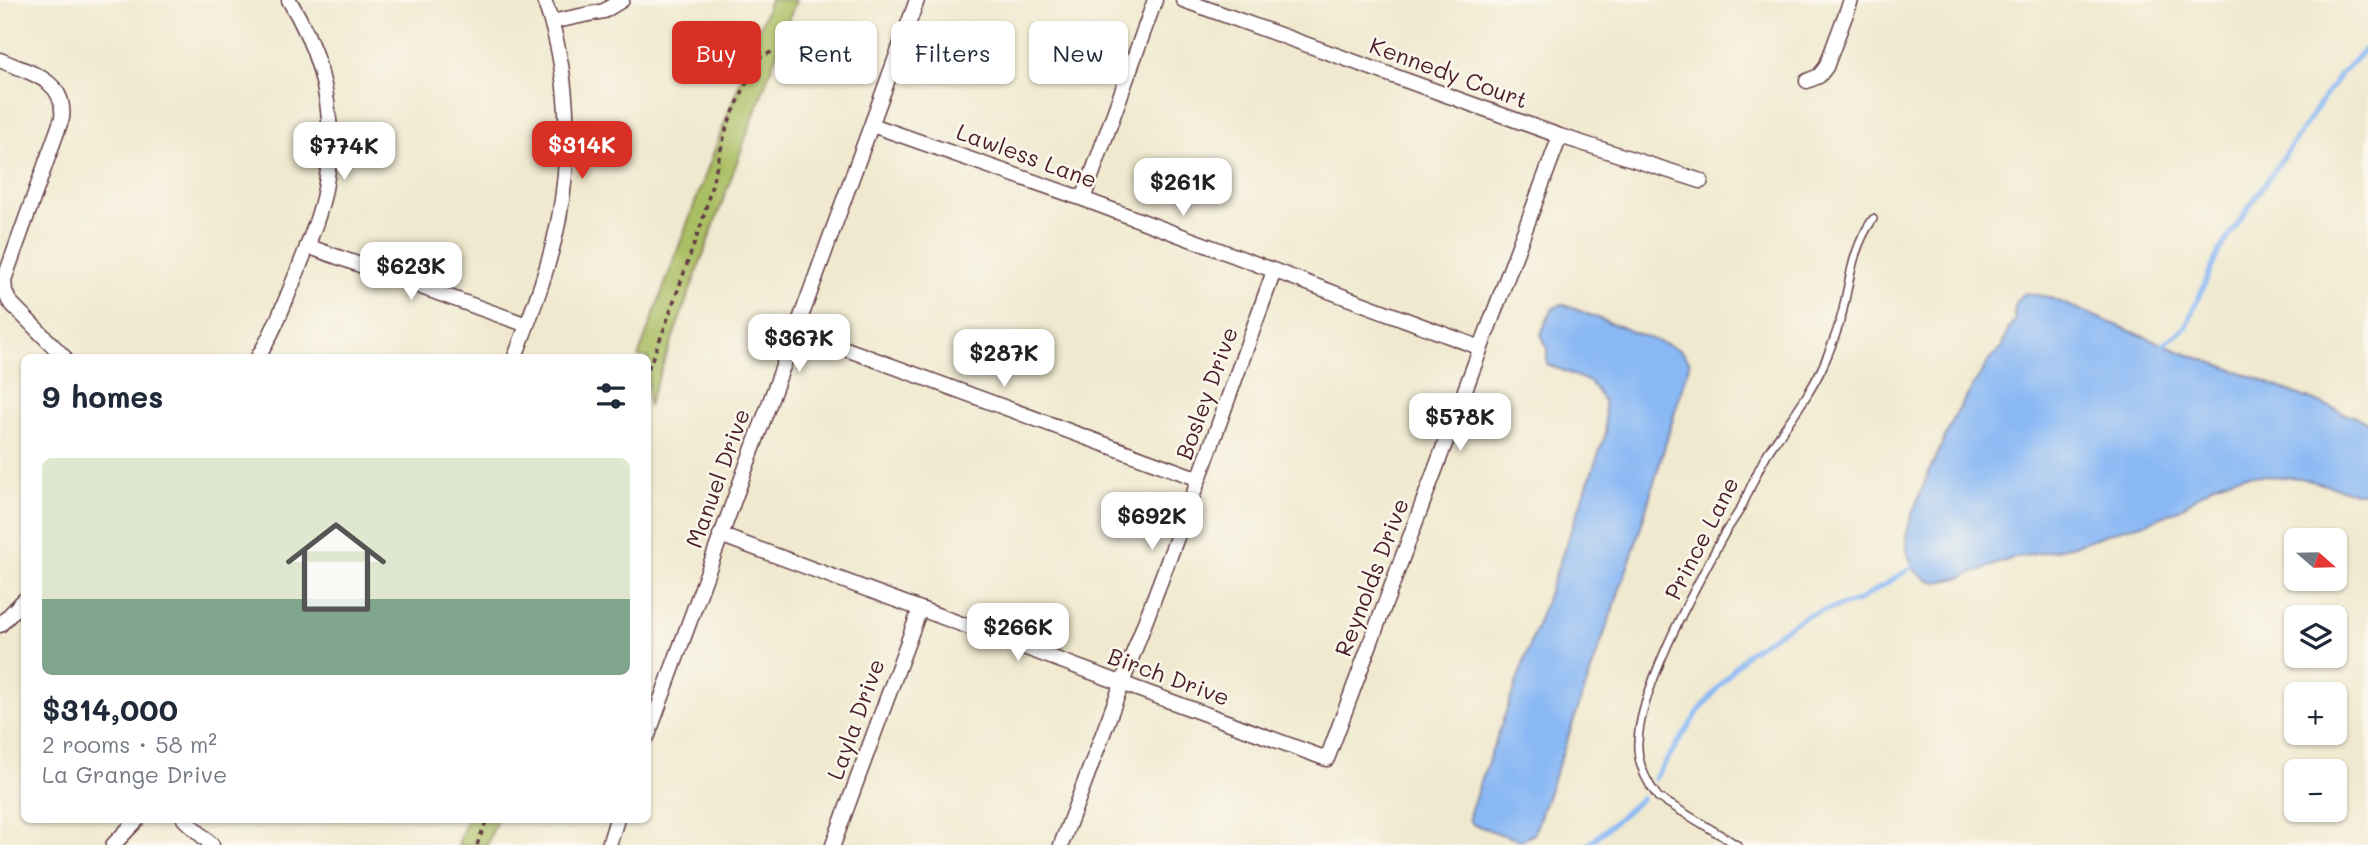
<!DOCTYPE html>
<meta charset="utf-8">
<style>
body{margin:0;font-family:Mali,sans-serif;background:#f2f2f3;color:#1f2937;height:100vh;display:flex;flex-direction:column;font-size:26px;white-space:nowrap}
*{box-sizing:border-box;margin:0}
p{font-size:23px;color:#747a83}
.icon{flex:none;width:38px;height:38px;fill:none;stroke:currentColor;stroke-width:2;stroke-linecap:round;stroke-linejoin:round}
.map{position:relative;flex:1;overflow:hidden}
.panel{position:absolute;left:21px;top:354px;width:630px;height:469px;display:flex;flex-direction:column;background:#fff;border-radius:10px;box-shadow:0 2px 5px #0004}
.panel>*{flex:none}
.guide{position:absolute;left:672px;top:21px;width:665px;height:63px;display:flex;gap:14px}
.needle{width:46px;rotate:110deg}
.buttons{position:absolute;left:2284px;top:528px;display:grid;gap:14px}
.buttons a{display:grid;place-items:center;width:63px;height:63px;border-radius:10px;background:#fff;box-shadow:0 2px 5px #0004;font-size:35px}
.price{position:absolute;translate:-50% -60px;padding:0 16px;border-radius:14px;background:#fff;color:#222;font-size:23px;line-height:46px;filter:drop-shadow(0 2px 4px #0008)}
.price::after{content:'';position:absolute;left:50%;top:42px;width:21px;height:16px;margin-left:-10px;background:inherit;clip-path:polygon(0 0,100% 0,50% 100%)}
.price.current{background:#d93025;color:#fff}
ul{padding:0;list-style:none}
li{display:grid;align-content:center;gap:14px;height:371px;padding:0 21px}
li+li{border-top:2px solid #e0e1e3}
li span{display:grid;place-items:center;height:217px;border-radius:10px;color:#555}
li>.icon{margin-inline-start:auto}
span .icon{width:126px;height:126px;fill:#fffc;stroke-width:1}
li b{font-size:30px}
h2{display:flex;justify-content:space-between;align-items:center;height:84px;padding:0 21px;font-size:30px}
.pill{padding:0 24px;border-radius:10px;background:#fff;box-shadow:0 2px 5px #0004;font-size:24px;line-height:63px}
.pill.current{background:#d93025;color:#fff}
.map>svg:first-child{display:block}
.green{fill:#aabe63;stroke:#7a6e47;stroke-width:2}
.water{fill:#89b8f4;stroke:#6a6c90;stroke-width:2}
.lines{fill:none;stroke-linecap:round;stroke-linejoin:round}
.stream{stroke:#89b8f4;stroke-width:5}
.service-casing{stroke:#633d44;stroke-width:10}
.minor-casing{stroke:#633d44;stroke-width:17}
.path{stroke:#633d44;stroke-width:3.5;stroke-dasharray:5 5;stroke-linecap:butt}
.service{stroke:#fff;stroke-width:7}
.minor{stroke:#fff;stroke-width:14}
.labels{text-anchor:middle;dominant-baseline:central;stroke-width:5;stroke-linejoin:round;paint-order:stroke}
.street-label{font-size:23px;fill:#4a1f2b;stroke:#fbf7ec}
</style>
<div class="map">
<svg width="2368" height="845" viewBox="0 0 2368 845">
<rect width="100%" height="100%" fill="#fbf7ec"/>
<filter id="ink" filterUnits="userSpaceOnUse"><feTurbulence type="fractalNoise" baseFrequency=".0143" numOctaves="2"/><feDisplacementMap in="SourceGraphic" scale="14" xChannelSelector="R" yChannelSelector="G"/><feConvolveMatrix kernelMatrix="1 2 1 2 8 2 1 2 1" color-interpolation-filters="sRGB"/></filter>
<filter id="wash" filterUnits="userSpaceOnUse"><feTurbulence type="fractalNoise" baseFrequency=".00686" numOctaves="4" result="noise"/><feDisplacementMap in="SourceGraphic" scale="28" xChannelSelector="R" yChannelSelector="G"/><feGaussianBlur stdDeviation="1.57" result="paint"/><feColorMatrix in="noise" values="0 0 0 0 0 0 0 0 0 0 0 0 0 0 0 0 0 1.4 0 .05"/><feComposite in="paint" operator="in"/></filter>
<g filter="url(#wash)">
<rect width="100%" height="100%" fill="#f0e9cf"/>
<path class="green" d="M 770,0 L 796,0 L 648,406 L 648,357 L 638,357 Z
M 467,819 L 497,819 L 487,845 L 458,845 Z"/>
<path class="water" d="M 2025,293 L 2048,297 L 2184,353 L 2243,373 L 2368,422 L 2368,492 L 2356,493 L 2300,478 L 2246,475 L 2235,477 L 2215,484 L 2178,510 L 2147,523 L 2125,528 L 2069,547 L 2010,559 L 1963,577 L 1938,582 L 1928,580 L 1916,572 L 1908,555 L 1906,537 L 1911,517 L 1930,469 L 1956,414 L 1992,356 C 2008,347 2002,332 2015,320 C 2013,308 2015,300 2025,293 Z
M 1562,304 L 1680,350 L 1690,362 L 1635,546 L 1534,834 L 1521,841 L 1472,824 L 1469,819 L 1470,812 L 1606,433 L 1604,401 L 1590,382 L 1547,364 L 1547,348 L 1541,334 L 1552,309 Z"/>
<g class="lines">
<path class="stream" d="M 2160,347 L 2185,328 L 2219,251 L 2339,76 L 2368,46
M 1655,778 L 1699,711 L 1747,653 L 1805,616 L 1858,601 L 1908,570 L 1917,562
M 1588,845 L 1642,798"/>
</g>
</g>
<g filter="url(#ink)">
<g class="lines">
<g class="service-casing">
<path id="service" d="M 1737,845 L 1658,797 C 1648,784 1639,766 1638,749 C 1635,696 1696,586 1722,538 C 1728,527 1736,517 1742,506 C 1750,489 1757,471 1767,454 C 1787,423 1812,393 1826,359 C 1832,345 1838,329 1842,314 C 1850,280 1852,248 1873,219"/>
</g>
<g class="minor-casing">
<path id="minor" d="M 1183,0 L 1560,136 L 1701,181
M 551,22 L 604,11 L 622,0
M 0,60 C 29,73 66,79 62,118 L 4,280 L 5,291 L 9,301 L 64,357
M 1807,81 L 1819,76 L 1826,67 L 1851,0
M 872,125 L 1083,199 L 1481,348
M 1083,199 L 1155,0
M 307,246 L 527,325
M 797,331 L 1199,479
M 258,357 C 275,330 286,299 298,270 C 308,244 320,216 325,189 C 338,122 324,58 289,0
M 515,357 C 532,312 550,266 559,218 C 572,148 569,67 544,0
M 720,535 L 1327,759 L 1560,136
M 0,625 L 24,600
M 648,735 L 917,0
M 184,819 L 212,845
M 113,845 L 138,819
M 609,845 L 617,819
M 833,845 L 920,609
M 1061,845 L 1199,479 L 1274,271"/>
</g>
<path class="path" d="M 648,369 L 663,332 L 703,219 L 727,126 L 756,62 L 760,57 L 772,52 L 869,84
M 477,845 L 487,819"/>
<use href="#service" class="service"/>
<use href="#minor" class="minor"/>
</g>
</g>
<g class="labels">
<g class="street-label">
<text transform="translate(1449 72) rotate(20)">Kennedy Court</text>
<text transform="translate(1027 155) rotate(20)">Lawless Lane</text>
<text transform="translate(1206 393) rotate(-70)">Bosley Drive</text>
<text transform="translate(717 478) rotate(-70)">Manuel Drive</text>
<text transform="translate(1701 538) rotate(-63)">Prince Lane</text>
<text transform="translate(1371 577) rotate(-69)">Reynolds Drive</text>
<text transform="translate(1169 676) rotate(20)">Birch Drive</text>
<text transform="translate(855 719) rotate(-70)">Layla Drive</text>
</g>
</g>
</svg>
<div class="buttons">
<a><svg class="needle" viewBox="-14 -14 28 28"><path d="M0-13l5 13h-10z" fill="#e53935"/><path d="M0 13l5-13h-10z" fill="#747a83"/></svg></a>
<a><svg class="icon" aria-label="layers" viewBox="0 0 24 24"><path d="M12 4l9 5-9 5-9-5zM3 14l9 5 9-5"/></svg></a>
<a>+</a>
<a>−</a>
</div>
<b class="price current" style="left:582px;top:181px">$314K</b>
<b class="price" style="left:344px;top:182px">$774K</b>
<b class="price" style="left:1183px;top:218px">$261K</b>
<b class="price" style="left:411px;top:302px">$623K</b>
<b class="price" style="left:799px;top:374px">$367K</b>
<b class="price" style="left:1004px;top:389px">$287K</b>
<b class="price" style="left:1460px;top:453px">$578K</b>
<b class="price" style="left:1152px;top:552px">$692K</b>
<b class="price" style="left:1018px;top:663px">$266K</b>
<div class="guide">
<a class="pill current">Buy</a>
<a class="pill">Rent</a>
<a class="pill">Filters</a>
<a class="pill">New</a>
</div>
<section class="panel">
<h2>9 homes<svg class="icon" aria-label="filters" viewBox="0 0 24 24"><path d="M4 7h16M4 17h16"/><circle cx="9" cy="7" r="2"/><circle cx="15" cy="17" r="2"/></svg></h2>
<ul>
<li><span style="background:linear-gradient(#dfe7d0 65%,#7fa58c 0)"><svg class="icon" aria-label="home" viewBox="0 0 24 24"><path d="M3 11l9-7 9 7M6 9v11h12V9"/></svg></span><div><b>$314,000</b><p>2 rooms · 58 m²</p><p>La Grange Drive</p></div></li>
</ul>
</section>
</div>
